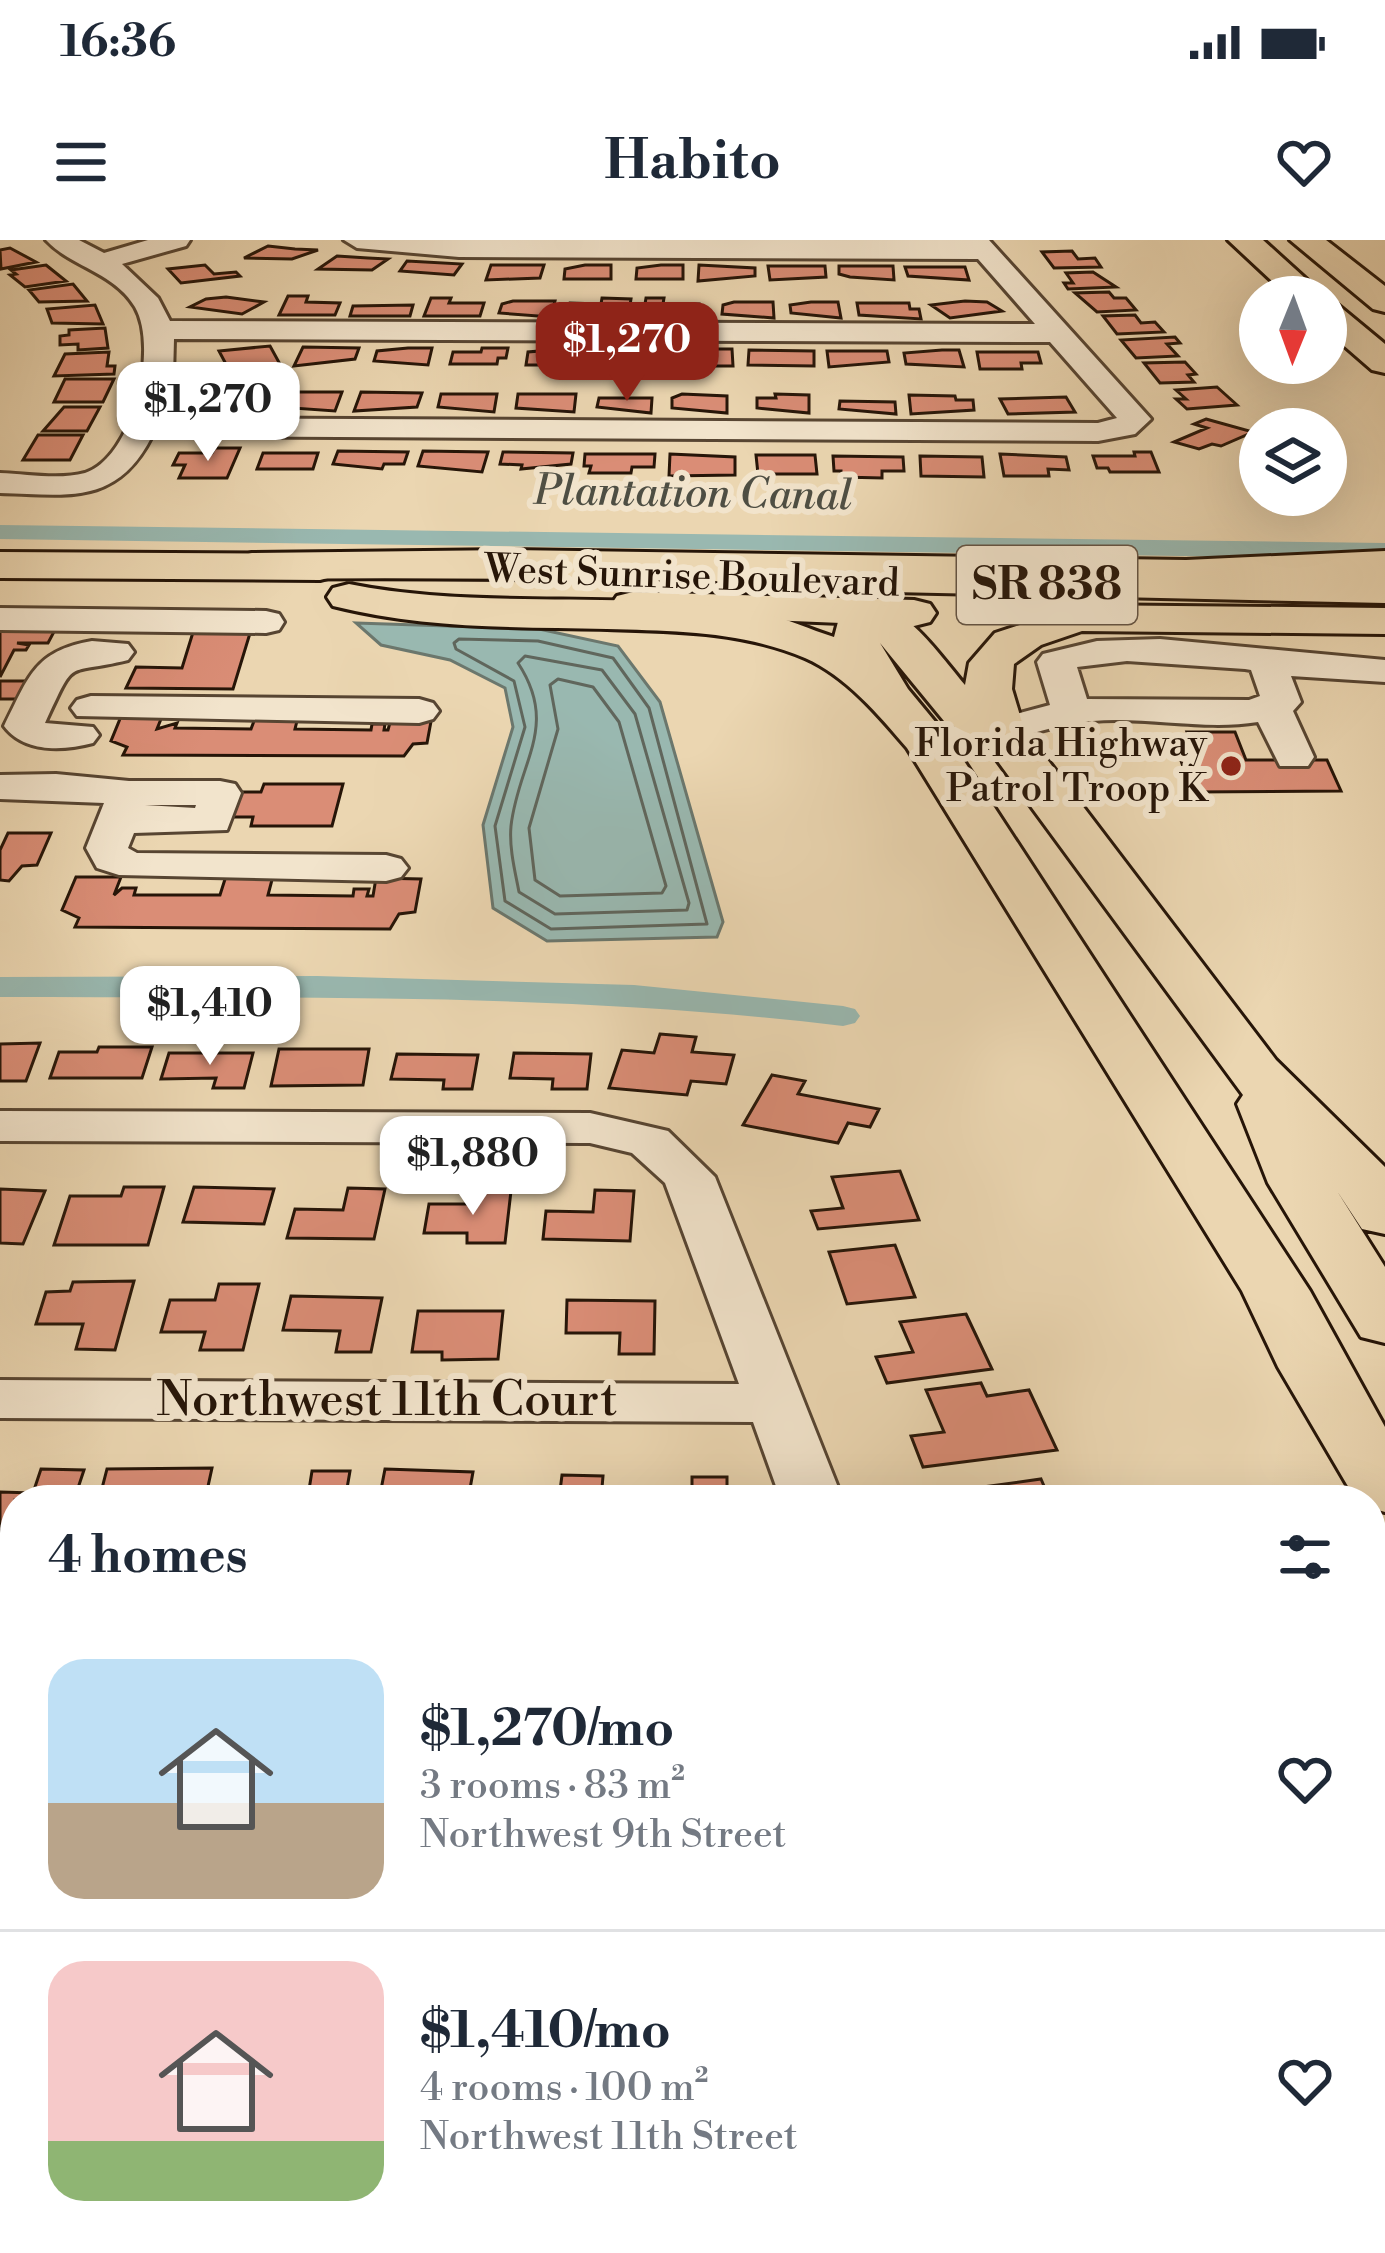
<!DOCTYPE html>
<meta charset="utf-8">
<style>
body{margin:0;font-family:"Libre Bodoni",serif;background:#f6f6f7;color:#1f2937;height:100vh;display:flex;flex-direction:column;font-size:45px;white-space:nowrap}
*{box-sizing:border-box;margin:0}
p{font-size:39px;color:#747a83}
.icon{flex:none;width:66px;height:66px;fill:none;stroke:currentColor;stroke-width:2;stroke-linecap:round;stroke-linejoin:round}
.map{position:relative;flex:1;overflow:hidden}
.drawer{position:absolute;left:0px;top:1245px;width:1386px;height:768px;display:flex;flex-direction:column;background:#fff;border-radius:48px 48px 0 0;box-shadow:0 12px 48px #0002}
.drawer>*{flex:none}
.needle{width:78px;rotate:181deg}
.controls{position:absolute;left:1239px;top:36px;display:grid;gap:24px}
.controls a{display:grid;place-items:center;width:108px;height:108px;border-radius:50%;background:#fff;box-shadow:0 12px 48px #0002;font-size:60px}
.price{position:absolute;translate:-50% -102px;padding:0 27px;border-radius:24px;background:#fff;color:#222;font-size:39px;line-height:78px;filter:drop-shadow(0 3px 6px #0008)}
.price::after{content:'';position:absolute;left:50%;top:72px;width:36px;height:27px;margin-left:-18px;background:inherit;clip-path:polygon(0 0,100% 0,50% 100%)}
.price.on{background:#8f2418;color:#fff}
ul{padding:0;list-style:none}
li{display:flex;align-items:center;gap:36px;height:300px;padding:0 48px}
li+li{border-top:3px solid #e0e1e3}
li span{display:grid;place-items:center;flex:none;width:336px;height:240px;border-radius:36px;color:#555}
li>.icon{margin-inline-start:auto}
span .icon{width:144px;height:144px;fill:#fffc;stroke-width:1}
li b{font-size:51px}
h2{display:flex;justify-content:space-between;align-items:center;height:144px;padding:0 48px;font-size:51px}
.status{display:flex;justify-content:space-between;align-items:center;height:84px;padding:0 60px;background:#fff;direction:ltr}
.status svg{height:33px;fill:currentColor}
header{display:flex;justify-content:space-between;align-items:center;height:156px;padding:0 48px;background:#fff;font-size:54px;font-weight:700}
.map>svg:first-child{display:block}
.water{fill:#99b8b0;stroke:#6b776d;stroke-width:3}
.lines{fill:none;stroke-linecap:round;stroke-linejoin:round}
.shore{stroke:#60665c;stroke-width:3}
.canal{fill:#99b8b0;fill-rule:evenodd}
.building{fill:#da8d76;stroke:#261508;stroke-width:3}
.minor-casing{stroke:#574532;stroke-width:6}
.major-casing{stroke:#261508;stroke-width:6}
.highway-casing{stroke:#261508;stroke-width:6}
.minor{fill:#f2e4cc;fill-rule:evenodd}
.major{fill:#ebd6b1;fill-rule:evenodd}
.highway{fill:#ebd6b1;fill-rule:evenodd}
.poi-dot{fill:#8f2418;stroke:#f2e4cc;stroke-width:4.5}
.labels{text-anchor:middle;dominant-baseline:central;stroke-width:12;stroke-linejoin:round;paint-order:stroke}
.far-street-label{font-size:39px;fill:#261508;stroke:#f2e4cc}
.far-poi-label{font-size:39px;fill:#261508;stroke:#f2e4cc;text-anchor:end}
.far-water-label{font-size:42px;font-style:italic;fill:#4e4e43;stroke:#f2e4cc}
.shield{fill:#f2e4cc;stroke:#635343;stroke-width:3}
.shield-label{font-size:45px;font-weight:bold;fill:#261508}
.street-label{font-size:48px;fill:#261508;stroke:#f2e4cc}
</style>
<div class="status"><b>16:36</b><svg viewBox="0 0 49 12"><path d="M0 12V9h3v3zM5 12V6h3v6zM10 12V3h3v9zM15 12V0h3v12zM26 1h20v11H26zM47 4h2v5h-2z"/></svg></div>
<header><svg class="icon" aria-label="menu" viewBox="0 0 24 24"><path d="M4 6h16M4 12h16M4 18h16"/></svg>Habito<svg class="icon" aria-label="heart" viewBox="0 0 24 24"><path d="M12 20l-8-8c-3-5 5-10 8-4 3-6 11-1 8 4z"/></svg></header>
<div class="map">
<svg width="1385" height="2013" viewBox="0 0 1385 2013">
<rect width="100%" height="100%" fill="#ebd6b1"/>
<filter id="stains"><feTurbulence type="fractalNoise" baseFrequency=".00167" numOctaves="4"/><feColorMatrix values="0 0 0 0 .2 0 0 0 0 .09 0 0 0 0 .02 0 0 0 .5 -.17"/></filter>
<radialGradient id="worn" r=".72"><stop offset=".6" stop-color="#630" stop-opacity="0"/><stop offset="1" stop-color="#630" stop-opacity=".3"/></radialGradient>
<path class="water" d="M 356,383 L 539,389 L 618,406 L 660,462 L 723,682 L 717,697 L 547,701 L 493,668 L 483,585 L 513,487 L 505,448 L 450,420 L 381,405 Z"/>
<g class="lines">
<path class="shore" d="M 459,399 L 538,401 L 613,418 L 649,468 L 707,684 L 551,689 L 505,661 L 495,586 L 525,487 L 514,441 L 456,409 L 454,403 Z
M 525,416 L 602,430 L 635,474 L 689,663 L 687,670 L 555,674 L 519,652 C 515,631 509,608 511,586 C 518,522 560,487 518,423 Z
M 558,439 L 593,447 L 619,482 L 666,646 L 662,653 L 560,656 L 535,640 L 529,588 L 558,489 L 550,445 Z"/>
<path class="canal" d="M 0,285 L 1385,303 L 1385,319 L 0,299 Z
M 317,736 L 634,745 L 843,766 L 855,769 L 860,776 L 855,783 L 843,786 C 563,752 282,758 0,757 L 0,737 Z"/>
</g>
<path class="building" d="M 268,6 L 295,9 L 318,10 L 292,19 L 244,18 Z
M 10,8 L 36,22 L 1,29 L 0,10 Z
M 1072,11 L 1078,19 L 1095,18 L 1101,27 L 1054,28 L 1042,12 Z
M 337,16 L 368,18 L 388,19 L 372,30 L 318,29 Z
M 407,21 L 462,24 L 454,35 L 400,31 Z
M 46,25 L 66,41 L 25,47 L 10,35 L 16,34 L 11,30 Z
M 205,25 L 214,34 L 236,32 L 240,36 L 181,43 L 168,29 Z
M 491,25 L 544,25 L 540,38 L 486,40 Z
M 585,25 L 611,25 L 611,39 L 564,39 L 565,29 Z
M 661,25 L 683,25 L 683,39 L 636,39 L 637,28 Z
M 699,25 L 755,28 L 755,36 L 698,41 Z
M 768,26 L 825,26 L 826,37 L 770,40 Z
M 839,26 L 893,26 L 894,40 L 850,37 L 839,34 Z
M 905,27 L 965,27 L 969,40 L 908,36 Z
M 1093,32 L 1116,47 L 1068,49 L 1064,43 L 1073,43 L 1066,33 Z
M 73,44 L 87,61 L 39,62 L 29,50 Z
M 1109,52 L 1114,58 L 1126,58 L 1136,70 L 1097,72 L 1075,53 Z
M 288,56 L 308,56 L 306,62 L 340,63 L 335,75 L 279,75 Z
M 226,57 L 264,62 L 242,74 L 190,67 L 206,59 Z
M 431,58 L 451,58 L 449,63 L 484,63 L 480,76 L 424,76 Z
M 602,58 L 631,59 L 628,77 L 567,75 L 570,63 L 601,64 Z
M 646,58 L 664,58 L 663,64 L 699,64 L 698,77 L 643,76 Z
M 513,61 L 555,61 L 551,77 L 499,73 L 502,64 Z
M 965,61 L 987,62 L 1002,71 L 950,78 L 931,65 Z
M 734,62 L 773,62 L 774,78 L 722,74 L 723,65 Z
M 811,62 L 838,62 L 841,78 L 791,73 L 790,65 Z
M 857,63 L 909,63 L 910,69 L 919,69 L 921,79 L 859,75 Z
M 95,65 L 103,84 L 52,83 L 47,69 Z
M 413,65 L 410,76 L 350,76 L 353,66 Z
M 1135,75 L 1141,83 L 1155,82 L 1164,92 L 1117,94 L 1103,76 Z
M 105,88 L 108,108 L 78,110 L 78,104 L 60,105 L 60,96 L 69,95 L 69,90 Z
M 1175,97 L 1180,103 L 1167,104 L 1178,116 L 1136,118 L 1121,100 Z
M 270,106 L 281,126 L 228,128 L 219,111 Z
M 303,107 L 359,108 L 355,119 L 294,126 Z
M 408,108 L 432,108 L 428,125 L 374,121 L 377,111 Z
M 482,108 L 508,108 L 506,118 L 498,118 L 497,124 L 450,124 L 453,112 L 481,112 Z
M 564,109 L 588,109 L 587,116 L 579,116 L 577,125 L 526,125 L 528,112 Z
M 634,109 L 657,109 L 657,126 L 601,122 L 602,112 Z
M 717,109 L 732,109 L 733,126 L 682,126 L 682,113 Z
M 749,110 L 814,111 L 814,126 L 748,125 Z
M 942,110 L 959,110 L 964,127 L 906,124 L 904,113 Z
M 827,111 L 887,111 L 889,122 L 829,127 Z
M 109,112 L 107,126 L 115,126 L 114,134 L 54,136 L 65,114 Z
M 977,112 L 1038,112 L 1041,123 L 1021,123 L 1022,129 L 980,129 Z
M 1185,122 L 1196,134 L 1188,135 L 1194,142 L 1160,143 L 1144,123 Z
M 65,139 L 114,139 L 103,162 L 54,162 Z
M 1217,147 L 1237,165 L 1187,169 L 1176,159 L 1186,159 L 1176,150 Z
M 215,152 L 268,152 L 261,169 L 207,169 Z
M 296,152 L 342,152 L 335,171 L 278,167 L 283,156 Z
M 361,152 L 422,153 L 417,167 L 354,171 Z
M 441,154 L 497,154 L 494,172 L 438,167 Z
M 518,154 L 576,154 L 574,172 L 516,168 Z
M 682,154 L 727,156 L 727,173 L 672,168 L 672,158 Z
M 775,154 L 809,155 L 809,173 L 757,168 L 757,158 L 776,158 Z
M 909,155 L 955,156 L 956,160 L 973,160 L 974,170 L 911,174 Z
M 1066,157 L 1075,172 L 1008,174 L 1000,159 Z
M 599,158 L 652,158 L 651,173 L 597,167 Z
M 840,161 L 895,162 L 896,174 L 839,169 Z
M 64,167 L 100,167 L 87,191 L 43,191 Z
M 1206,179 L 1253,192 L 1221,206 L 1212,204 L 1199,209 L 1174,202 L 1207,188 L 1194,184 Z
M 38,195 L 83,195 L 70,220 L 23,220 Z
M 215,208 L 240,208 L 227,238 L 179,238 L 185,225 L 173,225 L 179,213 L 212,213 Z
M 338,211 L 408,212 L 404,224 L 384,224 L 382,229 L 333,224 Z
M 423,211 L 488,212 L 482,232 L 418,226 Z
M 503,212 L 573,213 L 571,224 L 521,229 L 522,225 L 500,224 Z
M 1134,212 L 1151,212 L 1159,232 L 1110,232 L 1108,228 L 1097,228 L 1093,216 L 1135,216 Z
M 263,213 L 318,213 L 313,229 L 257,229 Z
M 585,214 L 655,214 L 654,227 L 632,227 L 631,233 L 589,233 L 591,226 L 584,226 Z
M 670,214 L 735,217 L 735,235 L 669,236 Z
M 1000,214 L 1066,217 L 1069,230 L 1048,229 L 1049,236 L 1004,236 Z
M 756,215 L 815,215 L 817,234 L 758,234 Z
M 833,216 L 903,217 L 904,231 L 882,231 L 882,238 L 841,237 L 841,231 L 834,231 Z
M 920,216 L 982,217 L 984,237 L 921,236 Z
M 0,387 L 56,388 L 48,403 L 17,403 L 29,405 L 26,410 L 14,410 L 0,437 Z
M 194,389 L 251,390 L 233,449 L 126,448 L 136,427 L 182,428 Z
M 0,441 L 33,441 L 24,459 L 0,459 Z
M 257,473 L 299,473 L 295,489 L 371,490 L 372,484 L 385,484 L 384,490 L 388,490 L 392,475 L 432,476 L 427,503 L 413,504 L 404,516 L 123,515 L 127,507 L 111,501 L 122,474 L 163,474 L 157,489 L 177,483 L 175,488 L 251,489 Z
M 1187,492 L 1235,492 L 1246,520 L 1327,520 L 1341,551 L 1192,552 L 1180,518 L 1197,518 Z
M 264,544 L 343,544 L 332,586 L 251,586 L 253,577 L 232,577 L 240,552 L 261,552 Z
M 8,593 L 51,593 L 37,625 L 22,626 L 9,641 L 0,640 L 0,610 Z
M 226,636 L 273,636 L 268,655 L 353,656 L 354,649 L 369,649 L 367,656 L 373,656 L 376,638 L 421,639 L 415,672 L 399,674 L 390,689 L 75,687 L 79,678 L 62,670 L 76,637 L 121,637 L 114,655 L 122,648 L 136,648 L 134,655 L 220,655 Z
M 660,794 L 696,797 L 692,812 L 734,815 L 726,844 L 691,841 L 687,855 L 609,848 L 622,810 L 654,813 Z
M 40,803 L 26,841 L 0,841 L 0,804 Z
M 99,807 L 152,807 L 142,838 L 50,838 L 59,812 L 97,812 Z
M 279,809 L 369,809 L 363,845 L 271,846 Z
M 169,813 L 253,813 L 244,848 L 213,848 L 216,838 L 161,839 Z
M 514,813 L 591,814 L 587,849 L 552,849 L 553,839 L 510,838 Z
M 397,814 L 478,815 L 472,849 L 443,849 L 444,840 L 391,839 Z
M 772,835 L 805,841 L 798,854 L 879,869 L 870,887 L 848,883 L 838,903 L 743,885 Z
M 900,931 L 919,980 L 818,989 L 811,971 L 843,968 L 832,937 Z
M 124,947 L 164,947 L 148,1005 L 54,1005 L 70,956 L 121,956 Z
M 194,947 L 274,949 L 264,984 L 183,982 Z
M 348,948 L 385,949 L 374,999 L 287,998 L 295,969 L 343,970 Z
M 0,949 L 45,951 L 23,1004 L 0,1003 Z
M 595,950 L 634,951 L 630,1001 L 543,999 L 546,971 L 593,972 Z
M 478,951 L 511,951 L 505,1003 L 467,1003 L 467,993 L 424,993 L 429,964 L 477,964 Z
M 895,1005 L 915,1057 L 847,1064 L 829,1012 Z
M 134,1041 L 115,1110 L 76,1109 L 83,1084 L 36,1084 L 46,1052 L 70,1051 L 73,1042 Z
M 219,1044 L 259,1044 L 243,1110 L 200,1110 L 205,1092 L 161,1092 L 170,1060 L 215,1060 Z
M 291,1056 L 382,1058 L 371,1112 L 336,1112 L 340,1091 L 283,1090 Z
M 567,1060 L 655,1061 L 654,1114 L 619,1114 L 620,1093 L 566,1093 Z
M 418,1071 L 503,1071 L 498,1119 L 442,1120 L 442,1112 L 412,1112 Z
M 966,1074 L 992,1129 L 887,1143 L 876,1117 L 913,1112 L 900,1082 Z
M 981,1143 L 987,1156 L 1029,1150 L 1057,1210 L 923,1227 L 911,1196 L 944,1192 L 926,1150 Z
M 212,1228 L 205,1260 L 99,1260 L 107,1229 Z
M 41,1229 L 84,1230 L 74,1260 L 15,1260 L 15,1304 L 0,1304 L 0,1252 L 33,1253 Z
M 385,1229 L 473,1232 L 468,1260 L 379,1260 Z
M 312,1231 L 350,1231 L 345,1260 L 248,1260 L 308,1256 Z
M 562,1235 L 603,1236 L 601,1260 L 507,1260 L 508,1249 L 560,1251 Z
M 692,1237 L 727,1237 L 727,1260 L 692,1260 Z
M 1041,1239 L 1050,1260 L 973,1260 L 968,1249 Z
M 0,1390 L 15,1390 L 3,1449 L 0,1449 Z
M 4,1646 L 15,1647 L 15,1705 L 0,1704 Z
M 0,1811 L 15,1811 L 15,1873 L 0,1873 Z
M 1371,1908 L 1385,1914 L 1385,2012 L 1338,2013 L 1322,2006 L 1325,1998 L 1371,1998 Z"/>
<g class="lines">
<g class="minor-casing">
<path id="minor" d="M 46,0 L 79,0 L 104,13 L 148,0 L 190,0 L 186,6 L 122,24 L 158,58 L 170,81 L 1035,84 L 978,19 L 459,17 L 357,8 L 344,0 L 989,0 L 1151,179 L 1135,194 L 1098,201 L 152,196 C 117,266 68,255 0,253 L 0,233 C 27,234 59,240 85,233 C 133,218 159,108 135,67 C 114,32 71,27 46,0 ZM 174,99 L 1050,102 L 1117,178 L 1098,183 L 160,178 L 173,137 Z
M 0,368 L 266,371 L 279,374 L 284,382 L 279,390 L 266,393 L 0,390 Z
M 1160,399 L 1385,420 L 1385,442 L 1291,436 L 1301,462 L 1293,471 L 1314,517 L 1308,526 L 1280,526 L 1258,482 C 1197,492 1131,472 1070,484 C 1020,493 964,522 913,509 L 907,501 L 913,493 L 997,479 L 1050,465 L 1037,422 L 1043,414 L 1097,401 ZM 1127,421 L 1245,429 L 1251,430 L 1260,456 L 1249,460 L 1087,459 L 1077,427 Z
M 92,401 L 128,404 L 134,412 L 128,420 C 63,436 77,415 45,483 L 93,487 L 99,495 L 93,503 C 63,511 24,513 4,486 C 29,437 34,411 92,401 Z
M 91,456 L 419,459 L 433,463 L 439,471 L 433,479 L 419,483 L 77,476 L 71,468 L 77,460 Z
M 56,534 L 129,541 L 220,541 L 235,544 L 241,553 L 227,590 L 134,593 L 128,608 L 137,613 L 386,615 L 401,619 L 408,628 L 401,637 L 386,641 L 119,635 L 97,628 L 86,608 L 104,563 L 0,559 L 0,535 ZM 145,565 L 196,565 L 195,568 Z
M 0,871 L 590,873 L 668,891 L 715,937 L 843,1260 L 781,1260 L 753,1182 L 0,1178 L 0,1140 L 739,1144 L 665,943 L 632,913 L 590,903 L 0,901 Z
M 0,1496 L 15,1496 L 15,1548 L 0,1548 Z
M 1076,1998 L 1158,1998 L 1165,2013 L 1083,2013 Z"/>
</g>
<g class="major-casing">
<path id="major" d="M 0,312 L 320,314 L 335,318 L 341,327 L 335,336 L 320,340 L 0,338 Z
M 861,329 L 1385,337 L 1385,363 L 846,351 L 839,342 L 846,333 Z
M 633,352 L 914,360 L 930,364 L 936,373 L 930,382 L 914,386 L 617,374 L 611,365 L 617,356 Z"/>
</g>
<g class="highway-casing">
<path id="highway" d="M 1228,0 L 1263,0 L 1326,57 L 1289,57 Z
M 1290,0 L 1326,0 L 1385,46 L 1385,72 L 1373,69 Z
M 1326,62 L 1338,65 L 1385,104 L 1385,133 L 1372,130 L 1326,90 Z
M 511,310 L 1186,320 L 1385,311 L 1385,337 C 1008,354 630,334 252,339 L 237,335 L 231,326 L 237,317 L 252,313 Z
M 349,344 C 484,371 621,349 755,372 C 782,376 808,389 834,397 L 839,378 L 832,368 L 838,359 C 892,345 934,408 965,445 L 969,423 L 995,393 L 1081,365 L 1385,368 L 1385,394 L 1082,391 L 1041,405 L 1014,424 L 1012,449 L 1024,489 L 1276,820 L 1385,927 L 1385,994 L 1362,989 L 1337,951 L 1385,1027 L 1385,1103 L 1361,1097 L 1268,943 L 1237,864 L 1243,855 L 983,501 L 944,481 L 880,403 L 908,449 L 951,501 L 1310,1051 L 1385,1187 L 1385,1272 L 1371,1268 L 1371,1260 L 1356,1260 L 1278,1127 L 1242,1051 L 907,508 C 879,475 846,436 805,418 C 741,391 675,391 607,389 C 514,387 424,389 333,366 L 327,357 L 333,348 Z"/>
</g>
<use href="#minor" class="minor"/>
<use href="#major" class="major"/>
<use href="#highway" class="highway"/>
</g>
<circle class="poi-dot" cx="1231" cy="526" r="12"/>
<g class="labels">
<g class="far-street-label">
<text transform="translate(692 337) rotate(2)">West Sunrise Boulevard</text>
</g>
<g class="far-poi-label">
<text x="1207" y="504">Florida Highway<tspan x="1207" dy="45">Patrol Troop K</tspan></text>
</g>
<g class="far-water-label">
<text transform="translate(693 254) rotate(1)">Plantation Canal</text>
</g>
<rect class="shield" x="957" y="306" width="180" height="78" rx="9"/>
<g class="shield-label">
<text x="1047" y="345">SR 838</text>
</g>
<g class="street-label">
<text x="387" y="1161">Northwest 11th Court</text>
</g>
</g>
<rect width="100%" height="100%" filter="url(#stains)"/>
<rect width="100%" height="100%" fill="url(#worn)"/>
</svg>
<div class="controls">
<a><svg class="needle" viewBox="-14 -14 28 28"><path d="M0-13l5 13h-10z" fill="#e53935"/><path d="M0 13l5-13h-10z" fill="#747a83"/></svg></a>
<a><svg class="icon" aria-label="layers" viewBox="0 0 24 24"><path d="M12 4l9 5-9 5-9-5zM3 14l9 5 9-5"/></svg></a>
</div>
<b class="price on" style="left:627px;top:164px">$1,270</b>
<b class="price" style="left:208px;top:224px">$1,270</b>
<b class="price" style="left:210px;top:828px">$1,410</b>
<b class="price" style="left:473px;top:978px">$1,880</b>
<section class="drawer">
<h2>4 homes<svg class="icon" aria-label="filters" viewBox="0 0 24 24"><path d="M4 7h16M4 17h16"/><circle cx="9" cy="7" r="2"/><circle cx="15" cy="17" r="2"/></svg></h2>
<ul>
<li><span style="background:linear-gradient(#bfe0f5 60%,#b9a48a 0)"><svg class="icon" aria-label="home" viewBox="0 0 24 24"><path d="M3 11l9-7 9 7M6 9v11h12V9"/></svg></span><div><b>$1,270/mo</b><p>3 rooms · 83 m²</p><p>Northwest 9th Street</p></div><svg class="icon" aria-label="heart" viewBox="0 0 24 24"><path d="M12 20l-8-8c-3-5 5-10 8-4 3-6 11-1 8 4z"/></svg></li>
<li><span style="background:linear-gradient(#f6c9c9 75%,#8fb573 0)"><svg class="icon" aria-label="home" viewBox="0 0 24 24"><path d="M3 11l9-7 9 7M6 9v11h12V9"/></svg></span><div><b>$1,410/mo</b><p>4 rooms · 100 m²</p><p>Northwest 11th Street</p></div><svg class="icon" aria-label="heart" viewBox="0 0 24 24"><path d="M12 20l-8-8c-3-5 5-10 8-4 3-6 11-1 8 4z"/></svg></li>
</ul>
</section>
</div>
